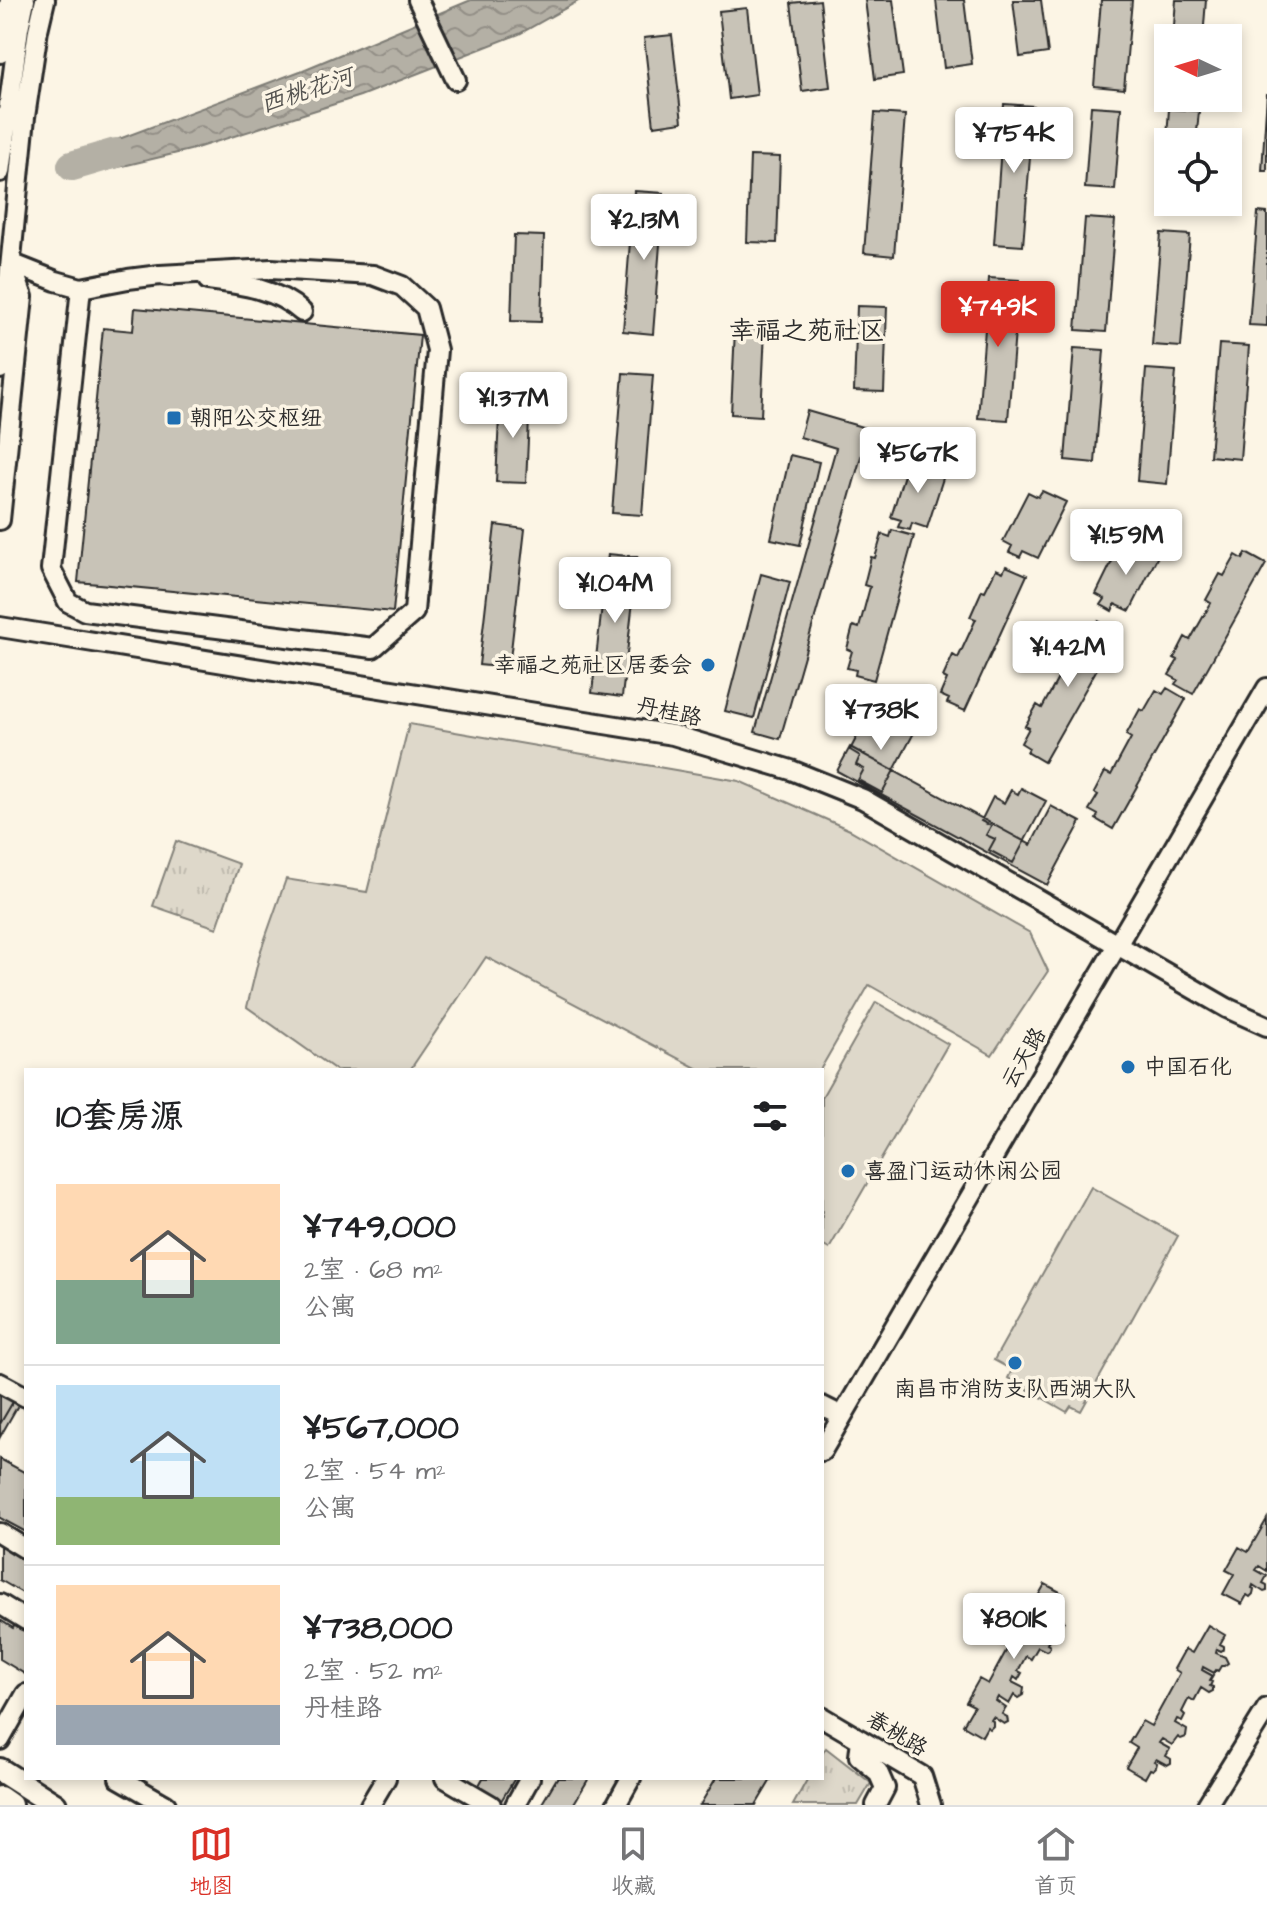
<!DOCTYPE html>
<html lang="zh">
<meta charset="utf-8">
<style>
body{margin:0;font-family:"Architects Daughter","LXGW WenKai TC",sans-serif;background:#f2f2f2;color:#202124;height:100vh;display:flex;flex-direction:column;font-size:30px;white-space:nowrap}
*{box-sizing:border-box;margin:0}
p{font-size:26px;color:#757577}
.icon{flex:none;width:44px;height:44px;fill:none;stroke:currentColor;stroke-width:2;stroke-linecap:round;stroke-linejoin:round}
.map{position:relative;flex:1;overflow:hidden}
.drawer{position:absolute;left:24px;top:1068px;width:800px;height:712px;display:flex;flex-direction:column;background:#fff;border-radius:0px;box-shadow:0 4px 12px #0003}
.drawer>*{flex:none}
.needle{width:52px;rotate:274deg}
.tools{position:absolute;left:1154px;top:24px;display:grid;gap:16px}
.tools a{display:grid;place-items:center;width:88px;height:88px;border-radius:0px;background:#fff;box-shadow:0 4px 12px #0003;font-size:40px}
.price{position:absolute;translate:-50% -68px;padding:0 18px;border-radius:8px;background:#fff;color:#222;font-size:26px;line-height:52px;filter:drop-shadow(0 2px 4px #0008)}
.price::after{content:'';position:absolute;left:50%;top:48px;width:24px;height:18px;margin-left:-12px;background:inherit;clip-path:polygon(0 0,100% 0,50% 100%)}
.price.on{background:#d93025;color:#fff}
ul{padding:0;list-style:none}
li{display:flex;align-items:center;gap:24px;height:200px;padding:0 32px}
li+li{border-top:2px solid #e0e0e0}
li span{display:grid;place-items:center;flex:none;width:224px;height:160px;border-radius:0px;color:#555}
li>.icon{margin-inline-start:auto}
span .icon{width:96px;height:96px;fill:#fffc;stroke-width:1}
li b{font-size:34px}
h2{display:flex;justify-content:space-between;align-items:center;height:96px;padding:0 32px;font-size:34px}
.tabs{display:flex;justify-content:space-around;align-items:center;height:112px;border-top:2px solid #e0e0e0;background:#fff;font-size:22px;color:#757577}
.tabs a{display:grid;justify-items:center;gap:4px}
.tabs .on{color:#d93025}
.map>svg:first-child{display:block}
.grass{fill:url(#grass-tufts);stroke:#84827a;stroke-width:2}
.park{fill:#ded8ca;stroke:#84827a;stroke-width:2}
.water{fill:url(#water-waves);stroke:#7d7b74;stroke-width:2}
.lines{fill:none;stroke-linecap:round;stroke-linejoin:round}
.river{stroke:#b4b0a5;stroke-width:30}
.building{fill:#c8c3b7;stroke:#2b2b2b;stroke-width:2}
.minor-casing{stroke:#2b2b2b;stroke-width:24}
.major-casing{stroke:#2b2b2b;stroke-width:28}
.minor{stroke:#fcf5e5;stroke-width:18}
.major{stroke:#fcf5e5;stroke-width:22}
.poi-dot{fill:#1f6fb2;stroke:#fcf5e5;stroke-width:3}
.labels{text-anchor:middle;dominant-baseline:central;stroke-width:7;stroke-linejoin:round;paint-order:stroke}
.poi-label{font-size:22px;fill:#2b2b2b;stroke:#fcf5e5;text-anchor:start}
.street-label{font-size:22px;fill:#2b2b2b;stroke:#fcf5e5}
.water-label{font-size:24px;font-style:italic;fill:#545350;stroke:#fcf5e5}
.quarter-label{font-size:26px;fill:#2b2b2b;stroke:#fcf5e5}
</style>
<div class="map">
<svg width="1267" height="1805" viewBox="0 0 1267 1805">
<defs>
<pattern id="grass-tufts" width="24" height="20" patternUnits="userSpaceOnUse" patternTransform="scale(2)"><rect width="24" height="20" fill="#ded8ca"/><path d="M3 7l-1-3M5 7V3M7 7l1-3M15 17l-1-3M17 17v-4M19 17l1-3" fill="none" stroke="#bfbaae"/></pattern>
<pattern id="water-waves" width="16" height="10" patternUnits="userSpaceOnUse" patternTransform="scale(2)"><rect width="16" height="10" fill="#b4b0a5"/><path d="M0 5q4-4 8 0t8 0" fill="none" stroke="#938f87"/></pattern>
</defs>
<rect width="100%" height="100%" fill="#fcf5e5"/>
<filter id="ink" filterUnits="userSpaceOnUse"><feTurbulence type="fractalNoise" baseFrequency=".0125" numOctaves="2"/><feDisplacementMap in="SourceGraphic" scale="16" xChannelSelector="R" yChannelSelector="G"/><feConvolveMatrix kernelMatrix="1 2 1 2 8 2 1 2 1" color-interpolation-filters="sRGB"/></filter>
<g filter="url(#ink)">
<path class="grass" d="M 176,841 L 239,864 L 217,928 L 153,906 Z
M 826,1748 L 871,1783 L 858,1805 L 793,1805 L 808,1778 L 822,1778 L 822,1754 Z"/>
<path class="park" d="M 409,724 L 739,781 L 850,830 L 1030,933 L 1048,971 L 992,1055 L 869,985 L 820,1070 L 700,1070 L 486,957 L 410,1070 L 336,1070 L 247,1007 L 260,953 L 286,879 L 367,892 Z
M 876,1002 L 948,1044 L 829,1249 L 822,1245 L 822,1097 Z
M 1091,1187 L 1178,1236 L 1081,1411 L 1071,1406 L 1067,1412 L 1008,1378 L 1012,1370 L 994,1360 Z"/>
<path class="water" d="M 471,0 L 580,0 L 519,34 L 360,96 L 190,150 L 77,177 L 79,154 L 303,70 Z"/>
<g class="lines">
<path class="river" d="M 72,166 L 116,153"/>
</g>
<path class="building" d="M 820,0 L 830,87 L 802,91 L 791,3 Z
M 865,0 L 893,0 L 903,75 L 875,79 Z
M 936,0 L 964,0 L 972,64 L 944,68 Z
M 1013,0 L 1041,0 L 1048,53 L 1020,57 Z
M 1101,0 L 1132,0 L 1124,89 L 1094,86 Z
M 1176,0 L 1206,0 L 1203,38 L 1173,38 Z
M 747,8 L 757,95 L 729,99 L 719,11 Z
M 672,35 L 682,122 L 654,126 L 644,38 Z
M 1267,93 L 1267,171 L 1262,171 Z
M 1004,104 L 1034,106 L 1023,246 L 994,244 Z
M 1091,106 L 1121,108 L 1115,190 L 1085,188 Z
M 1169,109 L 1199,111 L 1196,142 L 1168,142 L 1168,192 L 1163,192 Z
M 875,113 L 905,115 L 894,256 L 864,253 Z
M 750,156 L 780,157 L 777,243 L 747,242 Z
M 634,191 L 664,193 L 653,334 L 623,331 Z
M 1258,212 L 1267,213 L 1267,326 L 1249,325 Z
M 1085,218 L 1115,220 L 1106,332 L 1076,330 Z
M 1161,233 L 1190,235 L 1181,347 L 1152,345 Z
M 514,235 L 544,236 L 541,322 L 511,321 Z
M 989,278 L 1019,280 L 1008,420 L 978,418 Z
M 857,306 L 887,307 L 884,392 L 854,391 Z
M 135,308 L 420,335 L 393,612 L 78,582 L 103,328 L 133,331 Z
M 735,329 L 765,330 L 761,416 L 731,414 Z
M 1219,344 L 1249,346 L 1240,459 L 1210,456 Z
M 1074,348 L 1104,350 L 1095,463 L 1065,460 Z
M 1146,369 L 1176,371 L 1167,484 L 1137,481 Z
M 623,373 L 653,375 L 642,515 L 612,513 Z
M 500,396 L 530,397 L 526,483 L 496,482 Z
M 807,411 L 869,429 L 780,739 L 755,732 L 836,448 L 800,437 Z
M 790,455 L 819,462 L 800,545 L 771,539 Z
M 921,461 L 946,469 L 927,528 L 912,523 L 910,530 L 898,527 L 901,520 L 891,517 L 907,465 L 919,468 Z
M 1042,491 L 1066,502 L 1038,558 L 1023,551 L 1020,557 L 1009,552 L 1012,546 L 1003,541 L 1028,492 L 1038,497 Z
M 495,525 L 525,529 L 509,668 L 479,665 Z
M 892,530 L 914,536 L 874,680 L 855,675 L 856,670 L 847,668 L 852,651 L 847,649 L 853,626 L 859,628 L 870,587 L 864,585 L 871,557 L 875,558 L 882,534 L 890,537 Z
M 1134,544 L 1158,556 L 1130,611 L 1115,604 L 1112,611 L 1101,605 L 1105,599 L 1096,594 L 1120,545 L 1130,551 Z
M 1246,553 L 1266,564 L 1193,694 L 1175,684 L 1178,680 L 1169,675 L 1178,660 L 1174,658 L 1185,637 L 1190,640 L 1211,603 L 1206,600 L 1220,574 L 1224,576 L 1236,555 L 1243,559 Z
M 608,554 L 638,557 L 622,697 L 592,693 Z
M 1006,566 L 1027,575 L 965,711 L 947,703 L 949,699 L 940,695 L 947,679 L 943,677 L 953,655 L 958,658 L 976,619 L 970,617 L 982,590 L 985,591 L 996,569 L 1003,572 Z
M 761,574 L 790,582 L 754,718 L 725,711 Z
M 1098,621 L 1118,632 L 1044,762 L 1027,752 L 1029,748 L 1021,743 L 1029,728 L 1025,726 L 1037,705 L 1042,708 L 1062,671 L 1057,668 L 1071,642 L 1075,644 L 1087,623 L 1094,627 Z
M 1167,688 L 1186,699 L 1113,829 L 1096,819 L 1098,815 L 1089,810 L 1098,795 L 1094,793 L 1105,772 L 1111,775 L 1131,738 L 1126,735 L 1140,709 L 1144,711 L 1156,690 L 1163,694 Z
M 890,718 L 915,731 L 882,793 L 858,780 L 864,769 L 856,765 L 860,756 L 850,750 L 862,727 L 873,733 L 880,720 L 887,724 Z
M 850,747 L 1031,845 L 1051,806 L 1081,822 L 1047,885 L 837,771 Z
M 1021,788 L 1046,801 L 1013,863 L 989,850 L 995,839 L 986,835 L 991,826 L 981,821 L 993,797 L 1004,803 L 1011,790 L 1018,794 Z
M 0,1385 L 22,1398 L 0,1437 Z
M 0,1392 L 14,1400 L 0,1424 Z
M 0,1459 L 26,1473 L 26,1532 L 0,1518 Z
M 1267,1519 L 1267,1571 L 1259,1566 L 1256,1570 L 1267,1576 L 1263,1583 L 1267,1585 L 1267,1591 L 1264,1592 L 1253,1585 L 1252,1588 L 1254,1589 L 1253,1594 L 1250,1597 L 1247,1595 L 1242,1604 L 1223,1594 L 1234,1574 L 1226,1570 L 1239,1547 L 1248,1552 Z
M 0,1545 L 26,1561 L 26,1595 L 0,1580 Z
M 1045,1584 L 1062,1593 L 1057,1602 L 1061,1604 L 1061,1608 L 1058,1610 L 1054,1608 L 1053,1611 L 1062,1616 L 1064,1621 L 1061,1625 L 1058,1624 L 1051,1632 L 1040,1626 L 1038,1628 L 1049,1634 L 1047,1640 L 1049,1641 L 1047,1644 L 1050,1646 L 1049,1649 L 1046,1651 L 1038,1647 L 1031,1659 L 1026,1656 L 1018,1671 L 1022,1673 L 1018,1680 L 1014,1677 L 1012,1682 L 1024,1688 L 1023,1695 L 1018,1698 L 1014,1695 L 1009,1704 L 998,1697 L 996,1701 L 1006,1708 L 1002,1714 L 1007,1717 L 1008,1722 L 1004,1724 L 993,1717 L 991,1720 L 993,1721 L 993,1726 L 990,1729 L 987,1727 L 982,1736 L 963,1725 L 974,1706 L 966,1702 L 979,1679 L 988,1684 L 1017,1631 L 1010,1628 L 1022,1607 L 1029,1612 Z
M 25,1608 L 26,1672 L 25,1674 L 0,1659 L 0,1620 L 13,1628 Z
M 1208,1625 L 1225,1635 L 1220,1644 L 1224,1646 L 1224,1649 L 1221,1651 L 1217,1649 L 1216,1653 L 1225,1657 L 1228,1663 L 1224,1666 L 1221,1666 L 1218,1671 L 1216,1670 L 1214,1673 L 1203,1667 L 1202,1670 L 1213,1676 L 1210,1681 L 1212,1682 L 1210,1686 L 1213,1687 L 1213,1691 L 1209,1693 L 1201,1688 L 1194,1701 L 1189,1698 L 1182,1712 L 1185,1715 L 1182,1721 L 1177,1719 L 1175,1723 L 1187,1730 L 1186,1737 L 1181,1739 L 1178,1737 L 1172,1745 L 1162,1739 L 1159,1743 L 1170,1749 L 1166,1756 L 1171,1759 L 1171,1763 L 1167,1765 L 1156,1759 L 1154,1761 L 1157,1763 L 1156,1767 L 1153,1770 L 1150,1769 L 1145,1778 L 1126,1767 L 1137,1748 L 1129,1743 L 1142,1721 L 1151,1726 L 1180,1673 L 1174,1669 L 1185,1649 L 1192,1653 Z
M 483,1778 L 515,1778 L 501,1801 L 478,1787 Z
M 557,1778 L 589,1778 L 573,1805 L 541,1805 Z
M 716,1778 L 772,1778 L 756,1805 L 700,1805 Z"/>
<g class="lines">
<g class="minor-casing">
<path id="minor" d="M 418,0 L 456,80
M 0,53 L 10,0
M 0,172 L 19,28 L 25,0
M 11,263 L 56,281 L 81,288 L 128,279 L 160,275 L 170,276
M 208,280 C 241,284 277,289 302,312
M 81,288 L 51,569 L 68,602 L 85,611 L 373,648 L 414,612 L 437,350 L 426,308 L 402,286 L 373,275 L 271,269 L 160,275
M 0,369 L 25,117 L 38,30 L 45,0
M 0,520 L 23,297 L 13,270
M 0,627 L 673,735 L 791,770 L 863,799 L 1227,1008 L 1267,1026
M 0,1383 L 26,1397
M 822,1406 L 842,1416
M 822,1451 L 1267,688
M 0,1533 L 26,1549
M 0,1604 L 26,1620
M 822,1717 L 922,1776 L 931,1805
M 0,1740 L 26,1694
M 861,1740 L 859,1756 L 878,1772 L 885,1788 L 876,1805
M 119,1778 L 166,1805
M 445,1778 L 491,1805
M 370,1805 L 386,1778
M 515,1805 L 530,1778
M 616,1805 L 631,1778
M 1207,1805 L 1267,1708"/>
</g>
<g class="major-casing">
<path id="major" d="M 0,1770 L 55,1805
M 0,1798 L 10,1805"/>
</g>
<use href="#minor" class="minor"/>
<use href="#major" class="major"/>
</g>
</g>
<g class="poi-dot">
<rect x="166" y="410" width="16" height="16" rx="4"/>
<circle cx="708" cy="665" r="8"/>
<circle cx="1128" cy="1067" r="8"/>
<circle cx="848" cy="1171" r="8"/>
<circle cx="1015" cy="1363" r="8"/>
</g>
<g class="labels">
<g class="poi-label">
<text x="190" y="418">朝阳公交枢纽</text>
<text x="692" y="665" text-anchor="end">幸福之苑社区居委会</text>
<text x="1144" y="1067">中国石化</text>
<text x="864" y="1171">喜盈门运动休闲公园</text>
<text x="1015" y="1389" text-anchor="middle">南昌市消防支队西湖大队</text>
</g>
<g class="street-label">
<text transform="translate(669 712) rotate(12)">丹桂路</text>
<text transform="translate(1024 1058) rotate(-60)">云天路</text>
<text transform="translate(897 1734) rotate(31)">春桃路</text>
</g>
<g class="water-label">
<text transform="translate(307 91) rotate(-18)">西桃花河</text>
</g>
<g class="quarter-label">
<text x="807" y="331">幸福之苑社区</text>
</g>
</g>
</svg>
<div class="tools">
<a><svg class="needle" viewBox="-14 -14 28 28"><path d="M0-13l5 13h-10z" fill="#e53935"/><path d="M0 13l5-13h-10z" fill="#757577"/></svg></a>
<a><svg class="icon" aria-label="locate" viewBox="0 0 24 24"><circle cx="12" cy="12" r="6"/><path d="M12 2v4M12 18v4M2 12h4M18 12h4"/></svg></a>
</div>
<b class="price" style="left:1014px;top:175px">¥754K</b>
<b class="price" style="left:644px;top:262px">¥2.13M</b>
<b class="price on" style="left:998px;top:349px">¥749K</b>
<b class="price" style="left:513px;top:440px">¥1.37M</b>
<b class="price" style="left:918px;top:495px">¥567K</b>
<b class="price" style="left:1126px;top:577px">¥1.59M</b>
<b class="price" style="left:615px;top:625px">¥1.04M</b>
<b class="price" style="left:1068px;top:689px">¥1.42M</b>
<b class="price" style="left:881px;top:752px">¥738K</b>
<b class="price" style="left:1014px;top:1661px">¥801K</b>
<section class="drawer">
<h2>10套房源<svg class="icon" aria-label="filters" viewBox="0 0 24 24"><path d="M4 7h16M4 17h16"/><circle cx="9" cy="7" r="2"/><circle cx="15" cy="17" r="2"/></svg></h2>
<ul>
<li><span style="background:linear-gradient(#ffd9b3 60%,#7fa58c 0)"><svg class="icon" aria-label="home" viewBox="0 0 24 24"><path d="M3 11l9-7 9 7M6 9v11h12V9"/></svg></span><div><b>¥749,000</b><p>2室 · 68 m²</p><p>公寓</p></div></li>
<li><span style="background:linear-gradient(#bfe0f5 70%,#8fb573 0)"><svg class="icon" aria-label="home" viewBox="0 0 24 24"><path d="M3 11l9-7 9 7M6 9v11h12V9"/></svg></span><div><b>¥567,000</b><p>2室 · 54 m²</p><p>公寓</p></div></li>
<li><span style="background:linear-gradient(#ffd9b3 75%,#9aa5b1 0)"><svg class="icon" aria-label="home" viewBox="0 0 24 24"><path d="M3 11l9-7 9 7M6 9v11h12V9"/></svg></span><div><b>¥738,000</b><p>2室 · 52 m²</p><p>丹桂路</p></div></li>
</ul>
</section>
</div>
<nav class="tabs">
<a class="on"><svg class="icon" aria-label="map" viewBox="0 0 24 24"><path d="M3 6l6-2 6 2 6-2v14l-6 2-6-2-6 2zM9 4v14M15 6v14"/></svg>地图</a>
<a><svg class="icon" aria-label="saved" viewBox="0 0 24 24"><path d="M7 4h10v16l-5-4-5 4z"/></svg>收藏</a>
<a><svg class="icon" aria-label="home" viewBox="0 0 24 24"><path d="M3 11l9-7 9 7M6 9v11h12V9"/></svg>首页</a>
</nav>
